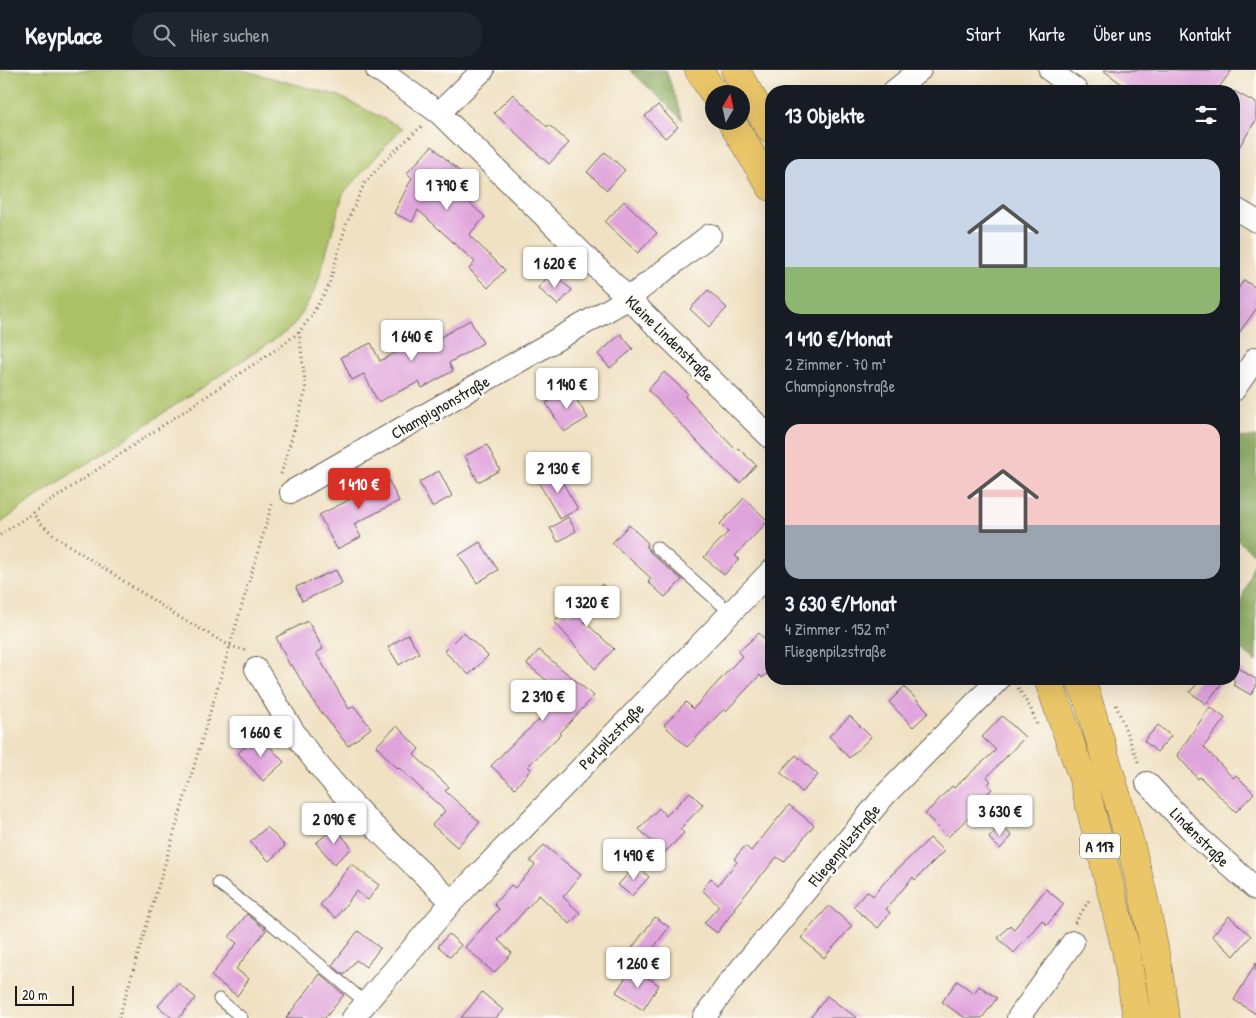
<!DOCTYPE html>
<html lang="de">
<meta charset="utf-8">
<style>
body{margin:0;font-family:"Patrick Hand",sans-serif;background:#20242c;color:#f1f3f6;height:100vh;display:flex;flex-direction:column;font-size:19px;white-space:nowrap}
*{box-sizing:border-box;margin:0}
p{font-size:16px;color:#9ea1a6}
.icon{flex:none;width:28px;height:28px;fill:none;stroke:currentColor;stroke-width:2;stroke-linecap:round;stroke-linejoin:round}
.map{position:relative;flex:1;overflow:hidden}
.panel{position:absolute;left:765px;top:15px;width:475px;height:600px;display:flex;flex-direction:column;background:#171b24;border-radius:20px;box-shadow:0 5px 20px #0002}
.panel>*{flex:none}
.needle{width:32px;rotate:9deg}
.tools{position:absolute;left:705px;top:15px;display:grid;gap:10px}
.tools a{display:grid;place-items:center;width:45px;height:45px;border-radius:50%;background:#171b24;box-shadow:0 5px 20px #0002;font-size:25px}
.scale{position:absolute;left:15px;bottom:12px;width:59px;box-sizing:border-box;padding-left:5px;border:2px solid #1c1c1c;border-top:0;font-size:14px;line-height:18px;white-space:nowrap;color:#1c1c1c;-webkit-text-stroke:4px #fdfcf7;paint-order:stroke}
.price{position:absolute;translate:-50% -42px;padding:0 11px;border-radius:5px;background:#fff;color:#222;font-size:16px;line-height:32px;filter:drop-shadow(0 1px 2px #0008)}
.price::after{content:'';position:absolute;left:50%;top:30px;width:15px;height:11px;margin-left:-8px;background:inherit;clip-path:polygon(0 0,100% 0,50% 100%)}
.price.on{background:#d93025;color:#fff}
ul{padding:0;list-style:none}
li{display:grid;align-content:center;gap:10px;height:265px;padding:0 20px}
li span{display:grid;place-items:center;height:155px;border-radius:15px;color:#555}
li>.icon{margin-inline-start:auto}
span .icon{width:90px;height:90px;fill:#fffc;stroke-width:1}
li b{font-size:21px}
h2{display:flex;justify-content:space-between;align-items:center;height:60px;padding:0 20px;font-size:21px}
header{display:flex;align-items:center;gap:30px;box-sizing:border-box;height:70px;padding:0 25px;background:#171b24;border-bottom:1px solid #363941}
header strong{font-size:24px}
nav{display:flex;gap:28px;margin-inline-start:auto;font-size:18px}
.search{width:350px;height:45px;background:#20242c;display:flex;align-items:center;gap:12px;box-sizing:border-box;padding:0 18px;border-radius:20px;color:#9ea1a6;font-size:19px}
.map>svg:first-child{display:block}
.green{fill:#acc166;stroke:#646e41}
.forest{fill:#89a75b;stroke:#52623c}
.building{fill:#e0a4dc}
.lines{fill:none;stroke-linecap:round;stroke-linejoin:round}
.lane-casing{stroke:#666156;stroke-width:13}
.street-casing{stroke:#666156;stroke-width:24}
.highway-casing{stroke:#666156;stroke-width:29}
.path{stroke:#666156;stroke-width:3;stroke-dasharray:1 4;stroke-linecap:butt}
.lane{stroke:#fff;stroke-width:11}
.street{stroke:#fff;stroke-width:22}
.highway{stroke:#eac669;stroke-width:28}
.labels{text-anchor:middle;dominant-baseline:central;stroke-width:5;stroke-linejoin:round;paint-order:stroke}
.shield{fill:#fdfcf7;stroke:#605f5e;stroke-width:1}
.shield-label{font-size:15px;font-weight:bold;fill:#1c1c1c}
.street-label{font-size:16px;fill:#1c1c1c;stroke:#fdfcf7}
</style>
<header>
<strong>Keyplace</strong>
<div class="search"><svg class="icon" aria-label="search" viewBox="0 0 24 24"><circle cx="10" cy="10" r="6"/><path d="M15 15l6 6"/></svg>Hier suchen</div>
<nav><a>Start</a><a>Karte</a><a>Über uns</a><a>Kontakt</a></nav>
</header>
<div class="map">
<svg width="1256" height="948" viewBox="0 0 1256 948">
<rect width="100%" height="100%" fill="#fdfcf7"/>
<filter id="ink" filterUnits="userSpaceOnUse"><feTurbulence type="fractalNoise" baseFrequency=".02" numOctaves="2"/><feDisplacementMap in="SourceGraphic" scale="10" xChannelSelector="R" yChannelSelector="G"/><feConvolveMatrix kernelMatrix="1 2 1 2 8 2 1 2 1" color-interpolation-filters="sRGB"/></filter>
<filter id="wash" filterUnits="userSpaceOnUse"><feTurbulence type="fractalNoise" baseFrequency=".0096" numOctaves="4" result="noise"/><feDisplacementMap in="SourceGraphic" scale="20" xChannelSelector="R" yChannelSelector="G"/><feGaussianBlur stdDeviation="1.12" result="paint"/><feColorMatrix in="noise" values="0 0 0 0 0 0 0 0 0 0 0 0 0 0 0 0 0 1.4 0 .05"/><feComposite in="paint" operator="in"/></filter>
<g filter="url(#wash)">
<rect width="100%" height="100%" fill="#f0e1c3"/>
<path class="green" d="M 0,0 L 242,0 L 339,26 L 402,58 L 343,124 L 316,218 L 299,248 L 290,259 L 26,434 L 0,454 Z"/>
<path class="forest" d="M 630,0 L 666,0 L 683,50 Z
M 1256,367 L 1256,592 L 1234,573 L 1234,553 L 1256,486 L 1234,467 L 1234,368 Z"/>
<g id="blocks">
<path class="building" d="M 1103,0 L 1232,0 L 1216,21 L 1131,21 Z
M 1234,21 L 1256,33 L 1256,50 L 1234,85 Z
M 513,24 L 547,57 L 549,55 L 569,73 L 549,94 L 494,43 Z
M 658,35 L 678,57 L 665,68 L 645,46 Z
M 432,76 L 460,102 L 449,114 L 485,147 L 469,165 L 505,200 L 488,218 L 469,199 L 475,192 L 418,140 L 412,152 L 394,143 L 412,108 L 407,103 Z
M 605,82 L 625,100 L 607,120 L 587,102 Z
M 624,131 L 657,163 L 638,183 L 605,152 Z
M 551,203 L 572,220 L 558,235 L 538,218 Z
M 1244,210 L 1256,218 L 1256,239 L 1234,270 L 1234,225 Z
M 708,220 L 727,238 L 709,257 L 690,239 Z
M 470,250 L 483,273 L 449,293 L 453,301 L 422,318 L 419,312 L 378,332 L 364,304 L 352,310 L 341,287 L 371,273 L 380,291 L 433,263 L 436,270 Z
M 621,264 L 633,279 L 610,298 L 598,284 Z
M 664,302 L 688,324 L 685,327 L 736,380 L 738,378 L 756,395 L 740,413 L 721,396 L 648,320 Z
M 570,319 L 588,348 L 564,362 L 546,333 Z
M 487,375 L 500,400 L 478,412 L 465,386 Z
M 555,400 L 578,439 L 560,449 L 537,410 Z
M 384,401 L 399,431 L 354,454 L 361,467 L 337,479 L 319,445 L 367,421 L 363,412 Z
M 439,401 L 452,426 L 432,437 L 419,412 Z
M 744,428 L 768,451 L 735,486 L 739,489 L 724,505 L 704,487 L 728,462 L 720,454 Z
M 568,447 L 576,461 L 558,472 L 550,458 Z
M 629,455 L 648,473 L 646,476 L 651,483 L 682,510 L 665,527 L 648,512 L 651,508 L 612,473 Z
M 480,472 L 498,500 L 477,513 L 459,485 Z
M 336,500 L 342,513 L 302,531 L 296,517 Z
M 602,514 L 612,525 L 584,551 L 614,579 L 595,599 L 554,551 L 566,541 L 569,545 Z
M 308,551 L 323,579 L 316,583 L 349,639 L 354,636 L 371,658 L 348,676 L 315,634 L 292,595 L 290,596 L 276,567 Z
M 463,562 L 488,586 L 469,605 L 444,581 Z
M 759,563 L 771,576 L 771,600 L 762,608 L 760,605 L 726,641 L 724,639 L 687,677 L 664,655 L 686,632 L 693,639 L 742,586 L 738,582 Z
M 408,564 L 419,583 L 399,595 L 388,577 Z
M 539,580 L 594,626 L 560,663 L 561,664 L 528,696 L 531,699 L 515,718 L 491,696 L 508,678 L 561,630 L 559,628 L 563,624 L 527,594 Z
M 1234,596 L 1256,609 L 1256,617 L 1251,625 L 1234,615 Z
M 1201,609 L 1225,609 L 1206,634 L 1190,622 Z
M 904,617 L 929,642 L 913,657 L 889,632 Z
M 1210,637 L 1225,648 L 1204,677 L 1233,708 L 1236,705 L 1254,723 L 1236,742 L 1200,707 L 1198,709 L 1177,685 Z
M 850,646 L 871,667 L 849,688 L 829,666 Z
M 1002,646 L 1025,667 L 987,707 L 991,711 L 988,714 L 992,719 L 973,737 L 976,740 L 948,767 L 925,744 L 952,716 L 954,718 L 996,680 L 982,667 Z
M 1158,655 L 1171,666 L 1157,682 L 1144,671 Z
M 397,656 L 419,679 L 414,685 L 449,717 L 445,721 L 480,752 L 457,777 L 432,755 L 445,741 L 399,698 L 398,699 L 376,676 Z
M 259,665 L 284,692 L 263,711 L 238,683 Z
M 796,685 L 818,705 L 802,722 L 780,702 Z
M 690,722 L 703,735 L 680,759 L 684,763 L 664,783 L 639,759 L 659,738 L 666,746 Z
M 789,735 L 814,755 L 784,792 L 777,787 L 734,838 L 735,839 L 717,863 L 704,853 L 719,836 L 702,820 L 711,808 L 718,815 L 737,792 L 734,789 L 745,776 L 751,781 Z
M 1000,755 L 1012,766 L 1000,779 L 989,768 Z
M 267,757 L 285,776 L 269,791 L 250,772 Z
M 335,757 L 352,778 L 334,794 L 316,773 Z
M 930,768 L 944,781 L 915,810 L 913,807 L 886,839 L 890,843 L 878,858 L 853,837 L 867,821 L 873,826 L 888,808 Z
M 544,775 L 581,805 L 563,827 L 580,843 L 570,854 L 539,825 L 498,870 L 512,883 L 494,903 L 465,877 L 499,839 L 494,834 L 511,815 L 515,818 L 535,795 L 530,791 Z
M 351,794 L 379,815 L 368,830 L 356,821 L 336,848 L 320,835 Z
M 636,795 L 649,807 L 632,826 L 618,815 Z
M 1046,819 L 1064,834 L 1047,855 L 1042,850 L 1014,883 L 998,868 L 1010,855 L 1014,859 Z
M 829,836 L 852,856 L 824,888 L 801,868 Z
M 247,844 L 266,860 L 236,899 L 249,909 L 237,926 L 211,906 L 237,873 L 229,867 Z
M 1229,846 L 1251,866 L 1234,886 L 1212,866 Z
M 655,847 L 669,857 L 646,888 L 632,878 Z
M 358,861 L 380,878 L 366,897 L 356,890 L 344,905 L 332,895 Z
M 449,864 L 461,875 L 450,887 L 438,876 Z
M 1256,893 L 1256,944 L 1234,930 Z
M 632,898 L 659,915 L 643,940 L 616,922 Z
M 320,904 L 344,925 L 325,948 L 286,948 Z
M 957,911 L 974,923 L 979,916 L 997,928 L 982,948 L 965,948 L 942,932 Z
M 178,913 L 196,928 L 179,948 L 172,948 L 158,936 Z
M 482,922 L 503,940 L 496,948 L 461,948 Z
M 827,926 L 857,948 L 810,948 Z"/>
</g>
</g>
<g filter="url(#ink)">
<use href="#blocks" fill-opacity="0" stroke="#666156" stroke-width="1"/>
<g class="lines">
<g class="lane-casing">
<path id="lane" d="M 656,477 L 731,543
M 218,813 L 274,856 L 365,932
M 219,929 L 242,948"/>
</g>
<g class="street-casing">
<path id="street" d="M 377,0 L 382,2 L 439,43 L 771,368
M 1050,0 L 1077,21
M 894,21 L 920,0
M 439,43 L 483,0
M 1234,138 L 1256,151
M 1234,320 L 1256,288
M 291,422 L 629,228 L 710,165
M 256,599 C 271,623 284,648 300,671 C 343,731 399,780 452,832
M 1147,713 L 1198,767 L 1256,819
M 353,948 L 452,832 L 771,501
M 704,948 L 729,913 L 885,725 L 999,609
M 1018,948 L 1073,872"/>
</g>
<g class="highway-casing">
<path id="highway" d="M 699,0 L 714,24
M 735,0 L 771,60
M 731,51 L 771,117
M 1048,609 L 1083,709 L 1126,880 L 1137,948
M 1079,609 L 1086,624 C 1119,731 1152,837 1165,948"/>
</g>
<path class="path" d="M 281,404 L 306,320 L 299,262
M 32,442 L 41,454 L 59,469 L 179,547 L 230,576 L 248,581
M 0,465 L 284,274 L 299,262 L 310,248 L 329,215 L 346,155 L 364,114 L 386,89 L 423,55
M 1018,618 L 1031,639 L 1037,655
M 1116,635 L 1139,694
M 1075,853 L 1089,830
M 119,948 L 273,431"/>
<use href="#lane" class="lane"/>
<use href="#street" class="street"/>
<use href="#highway" class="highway"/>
</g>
</g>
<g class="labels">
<rect class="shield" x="1080" y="763.5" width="40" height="25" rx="4"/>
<g class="shield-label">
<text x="1100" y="776">A 117</text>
</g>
<g class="street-label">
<text transform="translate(670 268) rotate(44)">Kleine Lindenstraße</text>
<text transform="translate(440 337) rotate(-30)">Champignonstraße</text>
<text transform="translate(611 666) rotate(-46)">Perlpilzstraße</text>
<text transform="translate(1200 767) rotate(45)">Lindenstraße</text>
<text transform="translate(844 775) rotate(-50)">Fliegenpilzstraße</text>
</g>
</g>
</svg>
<div class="tools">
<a><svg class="needle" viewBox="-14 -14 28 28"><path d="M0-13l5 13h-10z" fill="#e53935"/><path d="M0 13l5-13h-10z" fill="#9ea1a6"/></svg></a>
</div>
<div class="scale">20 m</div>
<b class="price" style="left:447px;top:141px">1 790 €</b>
<b class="price" style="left:555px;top:219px">1 620 €</b>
<b class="price" style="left:412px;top:292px">1 640 €</b>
<b class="price" style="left:567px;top:340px">1 140 €</b>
<b class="price" style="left:558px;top:424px">2 130 €</b>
<b class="price on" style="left:359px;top:440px">1 410 €</b>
<b class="price" style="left:587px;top:558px">1 320 €</b>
<b class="price" style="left:543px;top:652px">2 310 €</b>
<b class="price" style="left:261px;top:688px">1 660 €</b>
<b class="price" style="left:1000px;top:767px">3 630 €</b>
<b class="price" style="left:334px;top:775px">2 090 €</b>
<b class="price" style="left:634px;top:811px">1 490 €</b>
<b class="price" style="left:638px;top:919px">1 260 €</b>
<section class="panel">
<h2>13 Objekte<svg class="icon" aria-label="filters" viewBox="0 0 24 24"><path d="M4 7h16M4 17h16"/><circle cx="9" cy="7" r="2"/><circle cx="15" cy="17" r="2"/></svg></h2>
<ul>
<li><span style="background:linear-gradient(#c9d6e8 70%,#8fb573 0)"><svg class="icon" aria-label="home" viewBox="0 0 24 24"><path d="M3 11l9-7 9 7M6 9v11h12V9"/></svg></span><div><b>1 410 €/Monat</b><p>2 Zimmer · 70 m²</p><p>Champignonstraße</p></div></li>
<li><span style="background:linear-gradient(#f6c9c9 65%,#9aa5b1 0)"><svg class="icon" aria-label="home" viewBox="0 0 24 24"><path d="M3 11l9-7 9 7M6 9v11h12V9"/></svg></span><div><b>3 630 €/Monat</b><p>4 Zimmer · 152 m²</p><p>Fliegenpilzstraße</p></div></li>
</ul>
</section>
</div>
